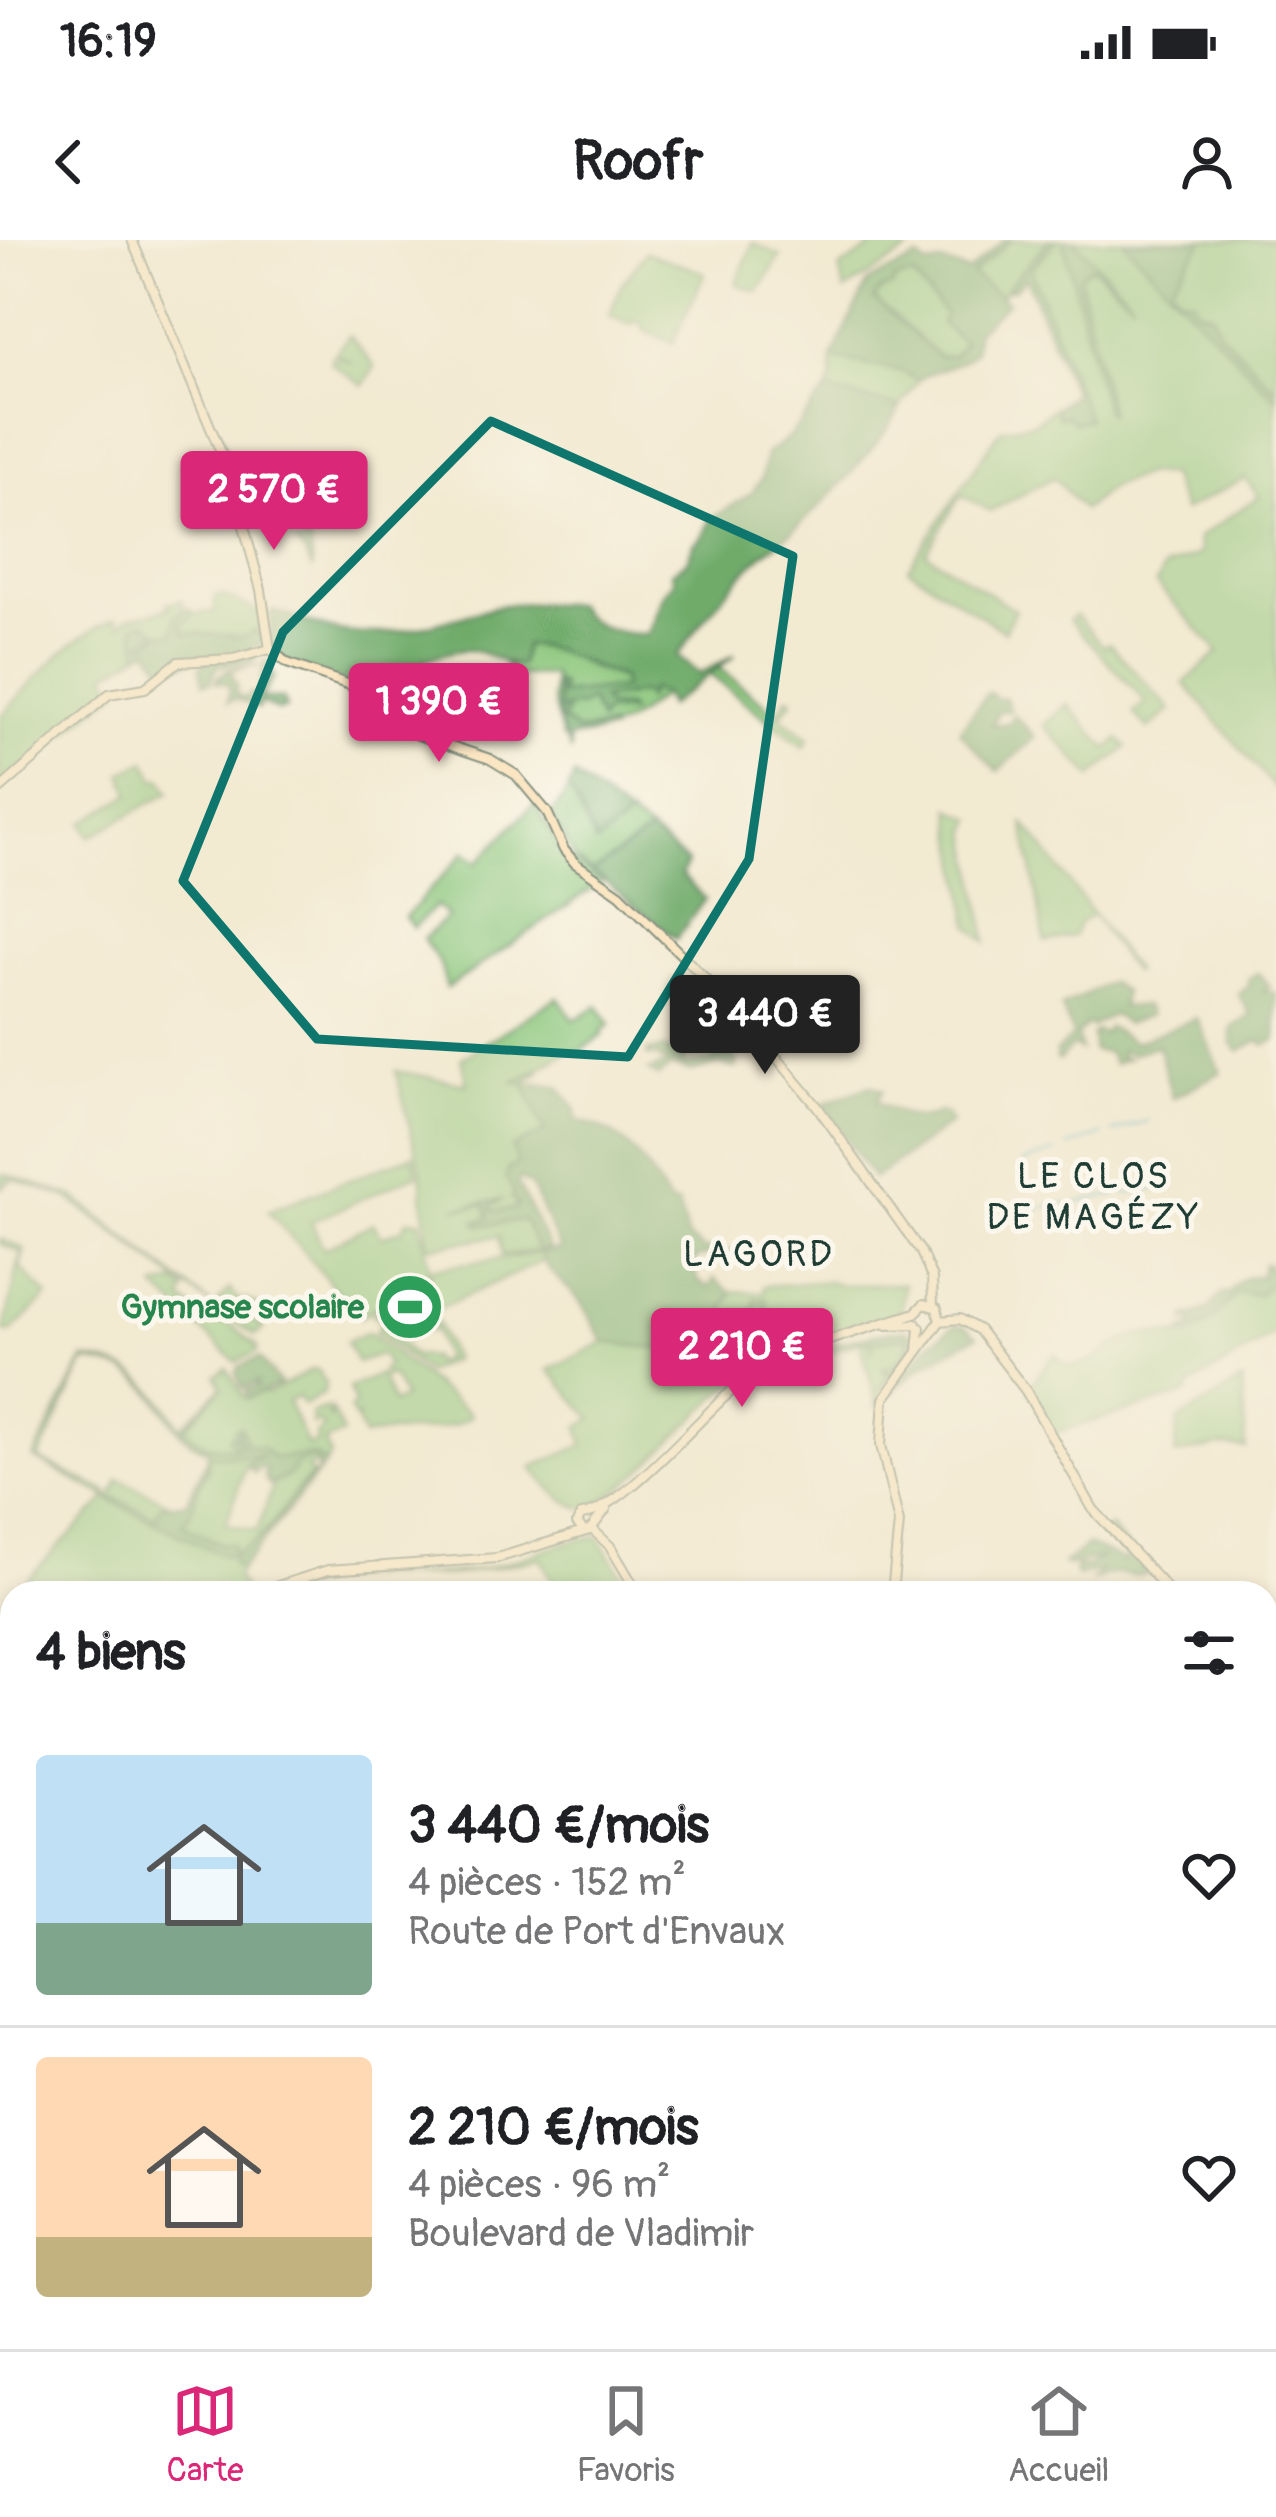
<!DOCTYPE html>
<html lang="fr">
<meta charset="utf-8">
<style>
body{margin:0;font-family:Pangolin,sans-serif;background:#f2f2f2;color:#202124;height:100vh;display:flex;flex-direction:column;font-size:45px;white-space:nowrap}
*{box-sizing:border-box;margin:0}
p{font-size:39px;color:#757577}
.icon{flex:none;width:66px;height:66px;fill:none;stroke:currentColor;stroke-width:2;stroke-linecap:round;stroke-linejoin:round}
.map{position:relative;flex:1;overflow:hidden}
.sheet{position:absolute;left:0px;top:1341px;width:1278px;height:768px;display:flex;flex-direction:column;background:#fff;border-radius:36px 36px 0 0;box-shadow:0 6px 18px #0003}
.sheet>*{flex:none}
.price{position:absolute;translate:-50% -102px;padding:0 27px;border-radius:12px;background:#db2777;color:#fff;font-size:39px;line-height:78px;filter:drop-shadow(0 3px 6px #0008)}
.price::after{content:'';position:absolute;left:50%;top:72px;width:36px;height:27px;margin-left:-18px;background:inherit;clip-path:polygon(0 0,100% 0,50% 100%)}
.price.current{background:#222;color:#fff}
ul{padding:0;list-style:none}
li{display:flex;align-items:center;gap:36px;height:300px;padding:0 36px}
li+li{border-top:3px solid #e0e0e0}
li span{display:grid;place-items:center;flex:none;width:336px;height:240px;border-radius:12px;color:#555}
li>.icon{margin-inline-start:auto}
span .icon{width:144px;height:144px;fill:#fffc;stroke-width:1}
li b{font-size:51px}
h2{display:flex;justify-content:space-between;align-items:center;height:144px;padding:0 36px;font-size:51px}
.status{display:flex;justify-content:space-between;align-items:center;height:84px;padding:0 60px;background:#fff;direction:ltr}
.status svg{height:33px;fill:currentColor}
header{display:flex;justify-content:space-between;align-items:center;height:156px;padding:0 36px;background:#fff;font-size:54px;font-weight:700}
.dock{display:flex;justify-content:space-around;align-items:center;height:168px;border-top:3px solid #e0e0e0;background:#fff;font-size:33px;color:#757577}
.dock a{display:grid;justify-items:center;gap:6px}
.dock .current{color:#db2777}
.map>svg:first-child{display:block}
.green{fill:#8ac67b;stroke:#548258;stroke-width:3}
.forest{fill:#6fab6b;stroke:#477450;stroke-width:3;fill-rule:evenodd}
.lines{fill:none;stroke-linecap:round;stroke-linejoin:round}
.stream{stroke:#4bb5c8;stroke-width:3}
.secondary-casing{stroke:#899483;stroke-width:12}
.secondary{stroke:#fbe6c4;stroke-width:8}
.marked{fill:none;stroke:#0f766e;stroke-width:9;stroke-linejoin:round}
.labels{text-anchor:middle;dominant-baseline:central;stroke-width:10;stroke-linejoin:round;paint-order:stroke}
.leisure-label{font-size:33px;font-weight:bold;fill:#27864d;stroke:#fbf7ec;text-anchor:end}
.neighbourhood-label{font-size:36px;letter-spacing:3px;fill:#1f3d34;stroke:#fbf7ec}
</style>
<div class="status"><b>16:19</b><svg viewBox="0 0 49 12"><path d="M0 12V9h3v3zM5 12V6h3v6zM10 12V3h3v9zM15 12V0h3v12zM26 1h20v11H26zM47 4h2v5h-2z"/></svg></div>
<header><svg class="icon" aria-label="back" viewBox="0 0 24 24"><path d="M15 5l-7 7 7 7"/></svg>Roofr<svg class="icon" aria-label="person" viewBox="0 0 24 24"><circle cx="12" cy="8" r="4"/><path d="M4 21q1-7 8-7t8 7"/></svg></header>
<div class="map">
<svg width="1276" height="2109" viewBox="0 0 1276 2109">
<rect width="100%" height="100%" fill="#fbf7ec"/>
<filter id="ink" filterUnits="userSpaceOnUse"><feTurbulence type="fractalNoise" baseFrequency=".00833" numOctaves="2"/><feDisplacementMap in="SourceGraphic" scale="24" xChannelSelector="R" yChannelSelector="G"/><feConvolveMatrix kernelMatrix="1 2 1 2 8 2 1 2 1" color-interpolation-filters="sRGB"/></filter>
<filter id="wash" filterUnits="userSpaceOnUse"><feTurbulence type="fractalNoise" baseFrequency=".004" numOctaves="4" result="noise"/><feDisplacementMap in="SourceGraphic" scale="48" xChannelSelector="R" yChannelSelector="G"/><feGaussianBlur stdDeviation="2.7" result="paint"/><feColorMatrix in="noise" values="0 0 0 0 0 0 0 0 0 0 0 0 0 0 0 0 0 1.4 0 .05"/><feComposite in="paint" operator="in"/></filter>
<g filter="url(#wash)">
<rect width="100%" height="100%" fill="#f3ead2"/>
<path class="green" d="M 866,0 L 899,0 L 908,11 L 845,51 L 839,29 L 870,9 Z
M 1006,0 L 1276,0 L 1276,550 L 1184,443 L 1219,412 L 1156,344 L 1164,328 L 1200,314 L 1198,298 L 1259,257 L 1245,238 L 1183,271 L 1169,235 L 1146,234 L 1112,246 L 1083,270 L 1054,237 L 991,271 L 961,255 L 926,313 L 1015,370 L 1004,391 L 908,328 L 1001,189 L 1033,183 L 1073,154 L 1027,34 L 999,56 L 969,33 Z
M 753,3 L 781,16 L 758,52 L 736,44 Z
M 646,12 L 705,33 L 673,103 L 644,90 L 641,83 L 634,80 L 632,85 L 609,76 L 621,45 Z
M 912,36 L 945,74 L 942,84 L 964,102 L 953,116 L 940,117 L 874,58 L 893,40 Z
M 349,95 L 375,127 L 363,146 L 331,123 L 339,117 L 352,122 L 336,113 L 329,120 Z
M 832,118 L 903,131 L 918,141 L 900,167 L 827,151 L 832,137 Z
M 223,355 L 263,374 L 262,393 L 254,391 L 244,397 L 184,392 L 182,384 L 192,373 L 214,372 L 216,356 Z
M 182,360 L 184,370 L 173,394 L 145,405 L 134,385 L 139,414 L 106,434 L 119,450 L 0,546 L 0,477 C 36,439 68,397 117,378 L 120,386 L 127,378 L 170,368 L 167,363 Z
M 1075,375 L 1104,407 L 1109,403 L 1171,470 L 1148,489 L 1133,473 L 1146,462 L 1069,380 Z
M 524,405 L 550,406 L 592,428 L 663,454 C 623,488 615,492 563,499 L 553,461 L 553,435 L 516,436 L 505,426 L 520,424 Z
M 717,427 L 777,473 L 788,456 L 793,460 L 780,476 L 809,498 L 804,507 L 708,433 Z
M 1067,464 L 1108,509 L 1119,499 L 1127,507 L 1092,537 L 1044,485 Z
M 146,521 L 156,540 L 162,538 L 170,552 L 90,597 L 83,583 L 131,554 L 122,533 Z
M 569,549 L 596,604 L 629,577 L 650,592 L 593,632 L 575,619 L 552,575 Z
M 535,563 L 564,615 L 602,642 L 447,748 L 440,724 L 423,699 L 448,677 L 436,665 L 413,688 L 405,677 L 465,612 L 477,623 Z
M 951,568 L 974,579 L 969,591 L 987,702 L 970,686 Z
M 1024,584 L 1031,591 L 1135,731 L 1132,732 L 1093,675 L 1079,683 L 1074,696 L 1045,702 Z
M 558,757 L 574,780 L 598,766 L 610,785 L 602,790 L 603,795 L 579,812 L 570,811 L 516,841 L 524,843 L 545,892 L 513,908 L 518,923 L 515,969 L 492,972 L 492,964 L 500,963 L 484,964 L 489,978 L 476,981 L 480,986 L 525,980 L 538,1011 L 502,1015 L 499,996 L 428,1007 L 421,933 L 396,831 L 467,844 L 461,819 Z
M 413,915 L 417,934 L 311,982 L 324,1009 L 373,983 L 382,997 L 403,989 L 407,980 L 420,980 L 430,1029 L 427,1033 L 360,1077 L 268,971 Z
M 0,999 L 25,1009 L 20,1027 L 48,1056 L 10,1093 L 4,1091 L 21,1012 L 0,1004 Z
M 540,1013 L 543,1021 L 433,1071 L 453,1120 L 426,1132 L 376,1092 L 380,1084 L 413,1115 L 431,1117 L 435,1123 L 444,1119 L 435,1090 L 427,1091 L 435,1088 L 431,1079 L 422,1086 L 413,1084 L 408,1089 L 408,1100 L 385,1083 L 403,1075 L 406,1081 L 424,1075 L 416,1056 L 402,1061 L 399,1058 L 402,1073 L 381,1082 L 372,1074 L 429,1037 L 434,1028 Z
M 831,1041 L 838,1045 L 904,1044 L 901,1073 C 846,1091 785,1105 737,1141 C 685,1180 646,1237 589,1269 C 565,1267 546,1245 532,1227 L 584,1205 L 579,1187 L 593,1179 L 549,1130 L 604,1102 L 717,1116 L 717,1088 L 767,1076 L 755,1060 L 755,1069 L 722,1074 L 733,1051 L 763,1053 L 764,1046 Z
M 1276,1041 L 1276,1093 L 1191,1146 L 1187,1154 L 1054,1193 L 1028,1148 L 1055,1114 L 1066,1125 C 1095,1128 1104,1108 1129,1098 C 1148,1091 1170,1095 1190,1095 L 1246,1043 Z
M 175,1042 L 186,1051 L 182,1060 L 201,1075 L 215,1074 L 217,1082 L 228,1083 L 257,1106 L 257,1112 L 236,1122 L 156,1048 Z
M 230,1049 L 241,1062 L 245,1059 L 260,1066 L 249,1071 L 253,1082 L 264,1087 L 256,1096 L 214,1067 Z
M 368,1092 L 470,1174 L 471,1176 C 442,1198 398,1186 364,1197 L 356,1179 L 360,1176 L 354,1178 L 350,1170 L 355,1163 L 349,1148 L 380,1134 L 393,1163 L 404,1158 L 392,1135 L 386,1137 L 382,1129 L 388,1125 L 381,1114 L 357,1123 L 346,1102 Z
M 907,1093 L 912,1104 L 882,1146 L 878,1168 L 860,1101 Z
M 227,1128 L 245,1159 L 263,1152 L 267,1154 L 314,1129 L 319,1131 L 325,1143 L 324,1153 L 303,1165 L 298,1156 L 288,1162 L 307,1206 L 317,1202 L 315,1195 L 324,1188 L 320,1182 L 312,1184 L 311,1173 L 328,1168 L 329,1179 L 332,1170 L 343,1194 L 325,1202 L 330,1216 L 325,1224 L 316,1221 L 308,1228 L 312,1236 C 298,1244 290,1261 280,1275 C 268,1292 254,1305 235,1315 L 233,1324 L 241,1329 L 236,1338 L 246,1353 L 13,1353 L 106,1259 L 111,1259 L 119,1239 L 173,1265 L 156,1277 L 227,1316 L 222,1304 L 182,1285 L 196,1244 L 208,1230 L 208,1216 L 246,1213 L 262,1216 L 247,1222 L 226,1284 L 257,1291 L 274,1243 L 287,1237 L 272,1218 L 248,1206 L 242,1188 L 235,1190 L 244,1207 C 221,1211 201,1206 183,1190 L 222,1148 L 216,1136 Z
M 1242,1141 L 1246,1208 L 1221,1206 L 1175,1215 L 1178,1181 Z
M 598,1296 L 634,1353 L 558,1353 L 541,1318 L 457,1335 L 360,1337 L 276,1353 C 341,1329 405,1340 471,1331 C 515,1324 555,1301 598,1296 Z
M 0,2011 L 12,2012 L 12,2097 L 46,2097 L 24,2109 L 0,2109 Z
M 345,2097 L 579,2097 L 575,2109 L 343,2109 Z"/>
<path class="forest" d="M 1004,0 L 1011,0 L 972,35 L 1008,62 L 976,92 L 975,111 C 958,129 935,126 918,141 L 902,131 L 832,118 L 868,42 L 918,18 L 927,26 L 945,23 L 968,32 ZM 913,36 L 945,74 L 941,83 L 964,102 L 953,116 L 939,117 L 874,59 L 881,50 L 893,46 L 894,40 Z
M 1049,0 L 1057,0 L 1031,29 L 1088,179 L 1074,183 L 1067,176 L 1058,177 L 1054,169 L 1073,153 L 1026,38 L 1013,50 L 1006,49 Z
M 1063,0 L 1074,0 L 1133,62 L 1092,26 L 1079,36 L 1110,175 L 1105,169 Z
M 1204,0 L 1171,45 L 1180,57 L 1193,59 L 1198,69 L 1212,73 L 1219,91 L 1276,149 L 1276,159 L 1123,1 Z
M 827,151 L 900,167 C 890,196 816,271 791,293 C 781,301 770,307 761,316 C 729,345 703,381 677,416 L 699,434 L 735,415 L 668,466 L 663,455 L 651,449 L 646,459 L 644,453 L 602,459 L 609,467 L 627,467 L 630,472 L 605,472 L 600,481 L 590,460 L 582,466 L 562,469 L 567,473 L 562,480 L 577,491 L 609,487 L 611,491 L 573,497 L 569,501 L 571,512 L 560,486 L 556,443 L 562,445 L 560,454 L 623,448 L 621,437 C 587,426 559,407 525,405 L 520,425 C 501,426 484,409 464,410 C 431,413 400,435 367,436 L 361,449 L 287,423 L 270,404 L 272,371 C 296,376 320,388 344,392 C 393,400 445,380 491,368 C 518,361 549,364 575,364 C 588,388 622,395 648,394 L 664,352 L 674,342 L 672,332 L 686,322 L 694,304 L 702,297 L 711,279 L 752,253 L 762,237 L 766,213 C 793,201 806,173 827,151 Z
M 219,192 L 240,246 L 274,238 L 276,247 L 304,244 L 313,330 L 302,309 L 294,302 L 306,302 L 300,252 L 283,254 L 277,281 L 271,243 L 258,246 L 249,268 L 245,267 L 245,256 L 239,249 L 217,194 Z
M 187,368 L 192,370 L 192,375 L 182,384 L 184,392 L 244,397 L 254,391 L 262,393 L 264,403 L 250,409 L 255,417 L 252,420 L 218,426 L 210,442 L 204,443 L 200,427 L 209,422 L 197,419 L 165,430 L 149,409 L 139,414 L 134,385 L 145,382 L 159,392 L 142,402 L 145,405 L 163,392 L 173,394 L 176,375 Z
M 267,420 L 274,437 L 261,458 L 283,459 L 286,468 L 278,471 L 260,462 L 258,468 L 236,459 L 228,462 L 230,449 L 226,443 L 215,442 C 224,426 242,427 258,424 L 230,431 L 237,445 L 236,455 L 246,458 L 250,453 L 259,454 L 263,422 Z
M 988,452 L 998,459 L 1005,458 L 1010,471 L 999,471 L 992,485 L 1008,483 L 1014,475 L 1035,497 L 998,532 L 959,491 Z
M 574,536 L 629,577 L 597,604 L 569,549 Z
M 650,592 L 687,623 L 681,635 L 705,659 L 676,699 L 593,632 Z
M 1258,733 L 1269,746 L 1263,751 L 1276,753 L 1276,800 L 1265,805 L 1260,800 L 1239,811 L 1232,804 L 1232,788 L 1251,775 L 1238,754 L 1249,746 L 1249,738 Z
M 1110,742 L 1124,752 L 1121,767 L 1145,766 L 1150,775 L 1125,784 L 1113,774 L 1091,787 L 1087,784 L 1077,796 L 1081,811 L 1072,806 L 1060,820 L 1056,820 L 1056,812 L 1073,795 L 1061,767 Z
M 1197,778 L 1221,832 L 1172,858 L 1158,805 L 1132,814 L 1121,810 L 1120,817 L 1127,818 L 1113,824 L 1108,813 L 1093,811 L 1092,794 L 1097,791 L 1103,794 L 1108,787 L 1135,802 Z
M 720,791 L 725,791 L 734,809 L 731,817 L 737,822 L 735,828 L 719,824 L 692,832 L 671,826 L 659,837 L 649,831 L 667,823 L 655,816 L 647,816 L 647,811 L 665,808 L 680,816 L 681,807 L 694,808 L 683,820 L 685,825 L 712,821 L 717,813 L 716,805 L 710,804 L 714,793 Z
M 539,828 L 540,832 L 524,843 L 559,846 L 576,870 L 577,881 C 624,888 647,925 669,963 L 678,965 L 688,998 L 703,1009 L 730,1012 L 733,1018 L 725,1022 L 716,1014 L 695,1018 L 697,1040 L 709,1048 L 714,1039 L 731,1052 L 723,1074 L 754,1069 L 755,1060 L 766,1059 L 767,1076 L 717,1088 L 718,1116 L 604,1102 C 595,1088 588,1072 578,1059 C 564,1042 548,1035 540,1013 L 560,1010 L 531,946 L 521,939 L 517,942 L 549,1009 L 538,1011 L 524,980 L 480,986 L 476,982 L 489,978 L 486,965 L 455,968 L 504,959 L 492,965 L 492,971 L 515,969 L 518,964 L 511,958 L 514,953 L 506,939 L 508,929 L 518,923 L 512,908 L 545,892 L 524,844 L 514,842 Z
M 870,845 L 883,850 L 876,862 C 895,869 918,888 939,872 L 946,874 L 951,883 L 873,939 L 823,864 Z
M 4,934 L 73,956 L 214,1067 L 68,958 L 13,939 L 0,949 L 0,936 Z
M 1267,1023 L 1276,1041 C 1254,1051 1270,1060 1238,1052 C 1221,1070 1205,1095 1178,1095 L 1194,1084 L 1190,1080 L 1186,1082 L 1186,1077 L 1208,1070 L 1223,1053 L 1230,1053 C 1234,1043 1248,1033 1260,1037 L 1263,1024 Z
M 955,1085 L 965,1086 L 977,1096 L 920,1127 L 891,1153 L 928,1105 Z
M 905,1089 L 914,1096 L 912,1112 L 883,1147 L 889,1135 L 882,1129 C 895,1127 910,1110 907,1097 L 876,1101 L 871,1104 L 872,1113 L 871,1100 L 860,1101 L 769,1136 C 803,1108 863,1095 905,1089 Z
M 259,1118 L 280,1144 L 248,1158 L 246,1151 L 257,1147 L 257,1142 L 243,1148 L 236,1133 L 239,1127 Z
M 84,1119 C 134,1123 155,1147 181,1187 L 222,1147 L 184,1190 L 205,1205 L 236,1208 L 229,1198 L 233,1194 L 243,1208 L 235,1189 L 239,1187 L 249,1206 L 262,1207 L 273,1218 L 318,1215 L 295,1225 L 292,1233 L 269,1245 L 264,1236 L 266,1230 L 261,1227 L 254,1233 L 247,1225 L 261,1216 L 208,1216 L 207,1210 C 157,1194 169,1128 85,1122 L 39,1219 L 106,1251 L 109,1257 L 106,1257 L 33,1218 Z
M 321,1219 L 325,1224 L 241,1329 L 232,1324 L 234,1314 L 222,1315 L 111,1261 L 117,1259 L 156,1277 L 160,1266 L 186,1262 L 206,1221 L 208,1229 C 193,1249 197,1270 182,1285 L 221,1304 L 232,1303 L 235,1313 C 274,1297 286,1254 318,1232 L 315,1221 Z
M 1110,1287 L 1150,1331 C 1135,1342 1125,1330 1109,1335 C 1103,1336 1099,1340 1093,1341 L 1101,1330 L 1078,1337 L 1074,1333 L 1076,1326 L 1087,1327 L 1103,1317 L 1067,1326 L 1063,1324 L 1088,1305 L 1125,1321 L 1129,1317 L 1106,1290 Z"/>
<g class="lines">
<path class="stream" d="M 1113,892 L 1148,881
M 1068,907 L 1102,895
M 1022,923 L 1056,912
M 1125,954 L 1162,948
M 1078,962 L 1116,955
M 1031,969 L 1068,963
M 377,2097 L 421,2109
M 495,2109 L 512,2109"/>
</g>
</g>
<g filter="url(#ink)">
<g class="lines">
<g class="secondary-casing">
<path id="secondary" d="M 132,0 L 230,234 L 261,350 L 270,409
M 270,409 L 287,423 L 361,449 L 418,495 L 490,519 L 516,535 L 547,572 L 564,610 L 575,623 L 620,654 L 738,771 L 817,866 L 921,1012 L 932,1038 L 933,1065
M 0,549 L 109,454 L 145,448 L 178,422 L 233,419 L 270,409
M 940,1081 L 960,1079 L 979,1090 L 1026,1151 L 1093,1269 L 1171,1353
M 888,1085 L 916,1084
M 918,1110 L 920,1088
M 592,1289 L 610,1306 L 638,1353
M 583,1290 L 577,1283 L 581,1275 C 621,1272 701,1175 736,1147 C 789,1106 853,1094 915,1073 L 924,1064 L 937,1068 L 940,1081
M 256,1353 L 328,1330 L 497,1318 L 590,1290 L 606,1269
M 892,1353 L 899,1283 L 881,1205 L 884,1159 L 940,1081
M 1266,1480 L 1276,1488
M 12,1542 L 1,1555 L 3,1562 L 12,1569
M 0,1595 L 12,1572
M 0,2008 L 12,2009
M 1266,2031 L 1276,2031
M 876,2097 L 914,2109
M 839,2109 L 869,2097
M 998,2109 L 1003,2097"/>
</g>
<use href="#secondary" class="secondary"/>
</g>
</g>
<path d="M0 0H1276V2109H0ZM 491,181 L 793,316 L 749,619 L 628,817 L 317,799 L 183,641 L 283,392 Z" fill="#f3ead2" fill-opacity=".55" fill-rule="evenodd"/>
<path class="marked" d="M 491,181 L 793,316 L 749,619 L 628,817 L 317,799 L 183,641 L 283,392 Z"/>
<defs>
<g id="stadium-disc" transform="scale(3.45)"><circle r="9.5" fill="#2e9e5b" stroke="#fbf7ec"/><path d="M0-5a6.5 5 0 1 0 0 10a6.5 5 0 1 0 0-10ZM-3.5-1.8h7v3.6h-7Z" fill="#fff"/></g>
</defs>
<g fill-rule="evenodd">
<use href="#stadium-disc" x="410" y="1067"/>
</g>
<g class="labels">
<g class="leisure-label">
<text x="364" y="1067">Gymnase scolaire</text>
</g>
<g class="neighbourhood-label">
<text x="1094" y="936">LE CLOS<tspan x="1094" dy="41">DE MAGÉZY</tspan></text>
<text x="759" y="1014">LAGORD</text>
</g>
</g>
</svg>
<b class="price" style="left:274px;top:313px">2 570 €</b>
<b class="price" style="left:439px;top:525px">1 390 €</b>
<b class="price current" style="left:765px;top:837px">3 440 €</b>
<b class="price" style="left:742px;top:1170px">2 210 €</b>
<section class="sheet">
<h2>4 biens<svg class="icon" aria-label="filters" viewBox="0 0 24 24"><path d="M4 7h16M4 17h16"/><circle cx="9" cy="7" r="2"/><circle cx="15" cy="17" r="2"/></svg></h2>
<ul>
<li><span style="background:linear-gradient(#bfe0f5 70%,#7fa58c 0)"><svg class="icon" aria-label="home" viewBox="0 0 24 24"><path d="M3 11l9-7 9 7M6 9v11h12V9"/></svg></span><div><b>3 440 €/mois</b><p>4 pièces · 152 m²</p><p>Route de Port d'Envaux</p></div><svg class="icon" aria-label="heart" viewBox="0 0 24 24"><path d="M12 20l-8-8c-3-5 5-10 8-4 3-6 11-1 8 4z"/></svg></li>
<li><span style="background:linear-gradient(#ffd9b3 75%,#c2b280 0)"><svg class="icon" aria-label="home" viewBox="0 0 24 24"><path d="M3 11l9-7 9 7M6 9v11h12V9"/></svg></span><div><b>2 210 €/mois</b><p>4 pièces · 96 m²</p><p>Boulevard de Vladimir</p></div><svg class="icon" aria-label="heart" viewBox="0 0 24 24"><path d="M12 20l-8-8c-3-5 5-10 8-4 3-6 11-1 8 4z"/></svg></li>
</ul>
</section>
</div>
<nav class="dock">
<a class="current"><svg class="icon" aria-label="map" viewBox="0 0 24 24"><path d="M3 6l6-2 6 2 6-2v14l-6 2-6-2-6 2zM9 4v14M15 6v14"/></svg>Carte</a>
<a><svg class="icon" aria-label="saved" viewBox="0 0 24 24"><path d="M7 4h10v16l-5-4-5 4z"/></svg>Favoris</a>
<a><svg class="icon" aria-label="home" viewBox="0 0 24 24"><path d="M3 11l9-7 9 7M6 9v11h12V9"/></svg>Accueil</a>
</nav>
